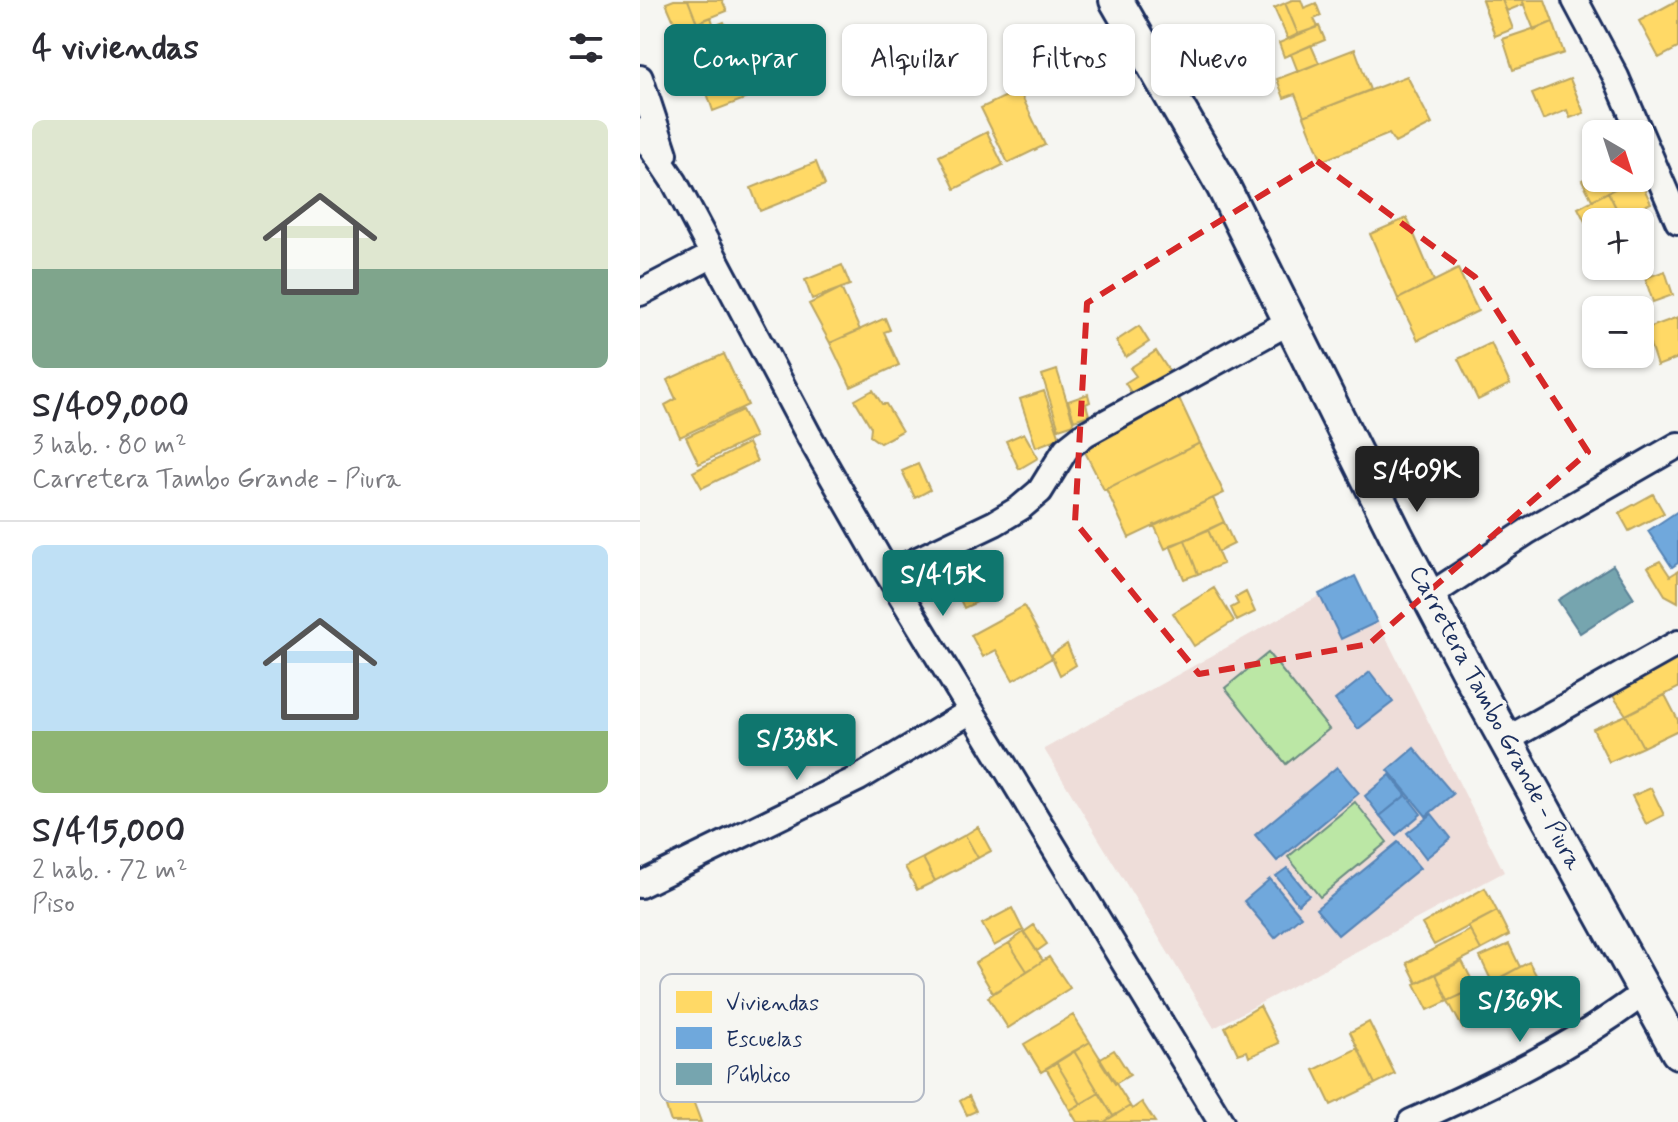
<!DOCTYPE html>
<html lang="es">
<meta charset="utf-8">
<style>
body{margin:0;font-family:Mynerve,sans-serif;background:#f2f2f3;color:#2b2b33;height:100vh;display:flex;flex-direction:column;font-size:30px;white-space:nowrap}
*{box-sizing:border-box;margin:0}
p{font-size:26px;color:#7c7c81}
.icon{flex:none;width:44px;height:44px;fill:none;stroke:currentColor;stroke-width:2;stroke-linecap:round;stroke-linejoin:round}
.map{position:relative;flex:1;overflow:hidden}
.sheet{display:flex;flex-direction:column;background:#fff;width:640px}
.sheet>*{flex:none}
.hud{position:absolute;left:24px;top:24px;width:760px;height:72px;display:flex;gap:16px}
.needle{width:52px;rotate:141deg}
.buttons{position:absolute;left:942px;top:120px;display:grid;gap:16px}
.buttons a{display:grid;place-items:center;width:72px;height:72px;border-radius:12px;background:#fff;box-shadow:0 2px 6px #0004;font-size:40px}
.price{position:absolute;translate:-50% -68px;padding:0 18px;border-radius:8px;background:#0f766e;color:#fff;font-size:26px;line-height:52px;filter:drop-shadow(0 2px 4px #0008)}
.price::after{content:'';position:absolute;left:50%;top:48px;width:24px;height:18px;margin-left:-12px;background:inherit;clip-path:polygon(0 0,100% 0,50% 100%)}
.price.current{background:#222;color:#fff}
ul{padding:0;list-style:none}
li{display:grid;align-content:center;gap:16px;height:424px;padding:0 32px}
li+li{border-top:2px solid #e1e1e2}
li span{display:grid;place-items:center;height:248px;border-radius:12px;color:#555}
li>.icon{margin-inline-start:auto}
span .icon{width:144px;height:144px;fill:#fffc;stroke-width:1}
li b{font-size:34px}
h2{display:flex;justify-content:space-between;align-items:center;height:96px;padding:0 32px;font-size:34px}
.chip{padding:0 28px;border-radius:12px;background:#fff;box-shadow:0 2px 6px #0004;font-size:28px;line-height:72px}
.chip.current{background:#0f766e;color:#fff}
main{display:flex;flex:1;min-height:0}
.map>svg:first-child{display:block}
.built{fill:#eeddd9}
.green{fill:#bbe7a5;stroke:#6b8b82;stroke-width:2}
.homes{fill:#ffd966;stroke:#bba664;stroke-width:2}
.schools{fill:#6fa8dc;stroke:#5684b6;stroke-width:2}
.public{fill:#76a5af;stroke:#5b8297;stroke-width:2}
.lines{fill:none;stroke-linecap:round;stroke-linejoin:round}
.minor-casing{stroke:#1b2f5e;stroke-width:30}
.secondary-casing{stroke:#1b2f5e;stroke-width:38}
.minor{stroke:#f6f6f2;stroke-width:24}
.secondary{stroke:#f6f6f2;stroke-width:32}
.marked{fill:none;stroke:#d62828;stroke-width:6;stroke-dasharray:16 10;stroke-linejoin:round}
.labels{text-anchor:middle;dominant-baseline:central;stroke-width:8;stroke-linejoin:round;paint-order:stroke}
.street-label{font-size:24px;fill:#1b2f5e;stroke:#f6f6f2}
.key{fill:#f6f6f2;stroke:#b4bac6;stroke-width:2}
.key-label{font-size:22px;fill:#1b2f5e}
</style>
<main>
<section class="sheet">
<h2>4 viviendas<svg class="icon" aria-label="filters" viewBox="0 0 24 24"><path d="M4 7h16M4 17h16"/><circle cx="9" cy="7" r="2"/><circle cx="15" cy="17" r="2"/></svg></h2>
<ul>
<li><span style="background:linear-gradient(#dfe7d0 60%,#7fa58c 0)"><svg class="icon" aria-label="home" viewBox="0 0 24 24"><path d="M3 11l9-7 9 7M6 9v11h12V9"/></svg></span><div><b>S/409,000</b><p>3 hab. · 80 m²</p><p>Carretera Tambo Grande - Piura</p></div></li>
<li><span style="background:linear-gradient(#bfe0f5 75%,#8fb573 0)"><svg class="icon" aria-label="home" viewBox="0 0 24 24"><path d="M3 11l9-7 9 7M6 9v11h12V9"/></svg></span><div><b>S/415,000</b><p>2 hab. · 72 m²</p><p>Piso</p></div></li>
</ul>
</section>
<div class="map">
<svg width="1038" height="1122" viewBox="0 0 1038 1122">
<rect width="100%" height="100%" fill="#f6f6f2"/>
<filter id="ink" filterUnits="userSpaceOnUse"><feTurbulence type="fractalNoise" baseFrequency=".0125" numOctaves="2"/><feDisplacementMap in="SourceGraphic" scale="16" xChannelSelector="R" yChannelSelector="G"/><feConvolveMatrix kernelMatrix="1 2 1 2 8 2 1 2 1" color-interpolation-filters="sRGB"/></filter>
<g filter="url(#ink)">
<path class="built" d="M 715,576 L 864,872 L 574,1028 L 404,749 Z"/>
<path class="green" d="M 628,653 L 689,729 L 646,764 L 585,688 Z
M 715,802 L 747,842 L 680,897 L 648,857 Z"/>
<path class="homes" d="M 34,0 L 48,0 L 57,23 L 38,31 L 26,3 Z
M 48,0 L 82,0 L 87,11 L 57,23 Z
M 652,0 L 661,0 L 664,8 L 676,3 L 681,16 L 674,19 L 678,27 L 658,34 L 645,3 Z
M 842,0 L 862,0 L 873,29 L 855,36 Z
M 862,0 L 882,0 L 884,4 L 867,11 Z
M 882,0 L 905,0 L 913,22 L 894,30 Z
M 1038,0 L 1038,48 L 1019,58 L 999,21 Z
M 645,3 L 658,34 L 648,39 L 634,8 Z
M 71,17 L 74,26 L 84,22 L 92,41 L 75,48 L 63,20 Z
M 913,22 L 924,53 L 873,70 L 863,39 Z
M 679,26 L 685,40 L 644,57 L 639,43 Z
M 671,45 L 679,63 L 658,72 L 651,54 Z
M 715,49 L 730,90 L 664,116 L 655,94 L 644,98 L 637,79 Z
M 116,55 L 121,72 L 59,92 L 53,75 Z
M 767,76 L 792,124 L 755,143 L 749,134 L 682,161 L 664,116 Z
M 103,77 L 110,97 L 73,111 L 66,90 Z
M 930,79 L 944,113 L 930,118 L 927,110 L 903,120 L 892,94 Z
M 379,90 L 405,145 L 368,163 L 341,108 Z
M 347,132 L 363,165 L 315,189 L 299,156 Z
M 176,162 L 185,185 L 120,211 L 111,188 Z
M 956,174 L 956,178 L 980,178 L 983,185 L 952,200 L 942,180 Z
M 999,178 L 1011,203 L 998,209 L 1004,224 L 1000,226 L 1000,222 L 983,222 L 968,192 Z
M 968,192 L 981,217 L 971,222 L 956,222 L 956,230 L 951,233 L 938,208 Z
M 767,218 L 794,281 L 758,299 L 730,234 Z
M 202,265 L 210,285 L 172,299 L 165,280 Z
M 818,269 L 838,311 L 778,340 L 758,299 Z
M 1025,271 L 1033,295 L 1013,302 L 1005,278 Z
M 201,288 L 220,330 L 190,343 L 169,304 Z
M 1038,317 L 1038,358 L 1017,366 L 1005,329 Z
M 245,318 L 250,330 L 244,332 L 259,365 L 211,387 L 190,343 Z
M 499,326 L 509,342 L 486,357 L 476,341 Z
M 851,343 L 870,384 L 838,400 L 818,359 Z
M 516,351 L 531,374 L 494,397 L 485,383 L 496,376 L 490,368 Z
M 84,354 L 108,405 L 40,437 L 25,405 L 36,399 L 27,380 Z
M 417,370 L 434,424 L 419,429 L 402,375 Z
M 233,390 L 242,404 L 246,404 L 262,431 L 240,443 L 230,436 L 231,427 L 215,400 Z
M 404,391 L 420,438 L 396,447 L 380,399 Z
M 448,394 L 450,402 L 446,404 L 449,415 L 434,420 L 428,401 Z
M 538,396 L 560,443 L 464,490 L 441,444 Z
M 102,410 L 115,437 L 59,464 L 46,437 Z
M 384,433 L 398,458 L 379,469 L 366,441 Z
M 108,443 L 117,461 L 62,488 L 53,472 Z
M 560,443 L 584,493 L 489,538 L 466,489 Z
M 278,464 L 290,490 L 275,498 L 262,471 Z
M 1013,494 L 1024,513 L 989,531 L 979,513 Z
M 573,498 L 584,522 L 525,549 L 514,525 Z
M 584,522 L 594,544 L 578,552 L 568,530 Z
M 568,530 L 583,564 L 558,574 L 545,540 Z
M 545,540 L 558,574 L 544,579 L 530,545 Z
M 350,557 L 357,571 L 339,579 L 348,597 L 324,608 L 309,576 Z
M 1020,561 L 1030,576 L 1038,571 L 1038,602 L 1025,595 L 1008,567 Z
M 574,588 L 594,621 L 554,646 L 533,613 Z
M 606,592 L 615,612 L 597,621 L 591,608 L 598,604 L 595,598 Z
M 384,606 L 412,658 L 373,680 L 356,650 L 343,657 L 331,635 Z
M 427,644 L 436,665 L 420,675 L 411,655 Z
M 1038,659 L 1038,688 L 986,715 L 971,693 Z
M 1025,695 L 1038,720 L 1038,730 L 1003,747 L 986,715 Z
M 986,715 L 1003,747 L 969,762 L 953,729 Z
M 1011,788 L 1024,815 L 1006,824 L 992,796 Z
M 338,827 L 351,851 L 338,858 L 325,835 Z
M 325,835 L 338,858 L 295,881 L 283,858 Z
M 283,858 L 295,881 L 277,890 L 265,867 Z
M 845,888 L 857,911 L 794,945 L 782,924 Z
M 372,908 L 383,930 L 354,946 L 342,924 Z
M 857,911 L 869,935 L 841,950 L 828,926 Z
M 394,925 L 407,944 L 397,951 L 384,932 Z
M 830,930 L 841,950 L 777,983 L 767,963 Z
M 384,932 L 403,961 L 387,971 L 369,943 Z
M 369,943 L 387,971 L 353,993 L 335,963 Z
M 869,944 L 880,967 L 852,982 L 840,957 Z
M 409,957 L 430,988 L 368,1028 L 348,997 Z
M 822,961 L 836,988 L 808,1001 L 796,974 Z
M 889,962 L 901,984 L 856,1008 L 845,986 Z
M 796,974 L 808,1001 L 788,1010 L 775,984 Z
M 836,988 L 849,1015 L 823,1029 L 808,1001 Z
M 620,1006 L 639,1043 L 609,1057 L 607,1051 L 598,1054 L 585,1027 Z
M 433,1015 L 450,1042 L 401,1072 L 384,1044 Z
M 729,1022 L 755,1074 L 735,1084 L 710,1032 Z
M 450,1042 L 490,1106 L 473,1116 L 434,1051 Z
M 718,1048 L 735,1084 L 691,1105 L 674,1070 Z
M 474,1050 L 490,1075 L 475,1084 L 459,1059 Z
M 434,1051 L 459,1093 L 441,1104 L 416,1062 Z
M 416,1062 L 441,1104 L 430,1110 L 406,1068 Z
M 459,1093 L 473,1116 L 464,1122 L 437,1122 L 430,1110 Z
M 329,1096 L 336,1111 L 327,1115 L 320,1101 Z
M 52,1098 L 61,1122 L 31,1122 L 26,1107 Z
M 502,1102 L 515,1122 L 464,1122 L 490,1106 L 492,1109 Z"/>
<path class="schools" d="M 1038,511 L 1038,563 L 1032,567 L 1008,531 Z
M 715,576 L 737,622 L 701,639 L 679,594 Z
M 730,672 L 753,702 L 718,729 L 695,700 Z
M 774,748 L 813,794 L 786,816 L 748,770 Z
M 697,767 L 719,793 L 637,861 L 615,835 Z
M 750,775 L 766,795 L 740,816 L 725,796 Z
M 766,795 L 781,814 L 756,835 L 740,816 Z
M 792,814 L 811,838 L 786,858 L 767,833 Z
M 758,842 L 780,868 L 698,935 L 676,909 Z
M 647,868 L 669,895 L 658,904 L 636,876 Z
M 630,879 L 661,916 L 635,938 L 604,901 Z"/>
<path class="public" d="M 973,565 L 994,598 L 940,633 L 918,600 Z"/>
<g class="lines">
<g class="minor-casing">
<path id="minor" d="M 935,0 L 976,77 L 1038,221
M 0,78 L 25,154
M 0,131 L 35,183 L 169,436 L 248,574 L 581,1122
M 0,293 L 71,256
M 248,574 L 355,523 L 380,508 L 400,491 L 426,449 L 445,434 L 651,321
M 789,596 L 888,531 L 1038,445
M 866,740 L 1038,643
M 0,885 L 219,778 L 331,711
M 771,1122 C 853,1085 933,1047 1005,992"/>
</g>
<g class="secondary-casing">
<path id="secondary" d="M 476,0 L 583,186 L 756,535 L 834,683 L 1038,1052"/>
</g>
<use href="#minor" class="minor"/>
<use href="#secondary" class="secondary"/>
</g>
</g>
<path class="marked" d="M 677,161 L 835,277 L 948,452 L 729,644 L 559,674 L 435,522 L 447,303 Z"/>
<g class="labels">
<g class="street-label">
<text transform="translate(855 718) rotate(62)">Carretera Tambo Grande - Piura</text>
</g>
</g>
<rect x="20" y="974" width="264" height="128" rx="12" class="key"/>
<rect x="36" y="991" width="36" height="22" fill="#ffd966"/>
<rect x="36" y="1027" width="36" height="22" fill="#6fa8dc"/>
<rect x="36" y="1063" width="36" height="22" fill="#76a5af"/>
<g class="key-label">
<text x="86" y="1010">Viviendas</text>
<text x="86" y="1046">Escuelas</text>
<text x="86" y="1082">Público</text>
</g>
</svg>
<div class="buttons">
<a><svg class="needle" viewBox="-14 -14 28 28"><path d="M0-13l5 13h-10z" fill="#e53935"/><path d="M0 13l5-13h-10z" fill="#7c7c81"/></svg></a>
<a>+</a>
<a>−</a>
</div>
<b class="price current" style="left:777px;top:514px">S/409K</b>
<b class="price" style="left:303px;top:618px">S/415K</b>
<b class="price" style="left:157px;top:782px">S/338K</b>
<b class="price" style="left:880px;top:1044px">S/369K</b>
<div class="hud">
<a class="chip current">Comprar</a>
<a class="chip">Alquilar</a>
<a class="chip">Filtros</a>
<a class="chip">Nuevo</a>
</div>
</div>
</main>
